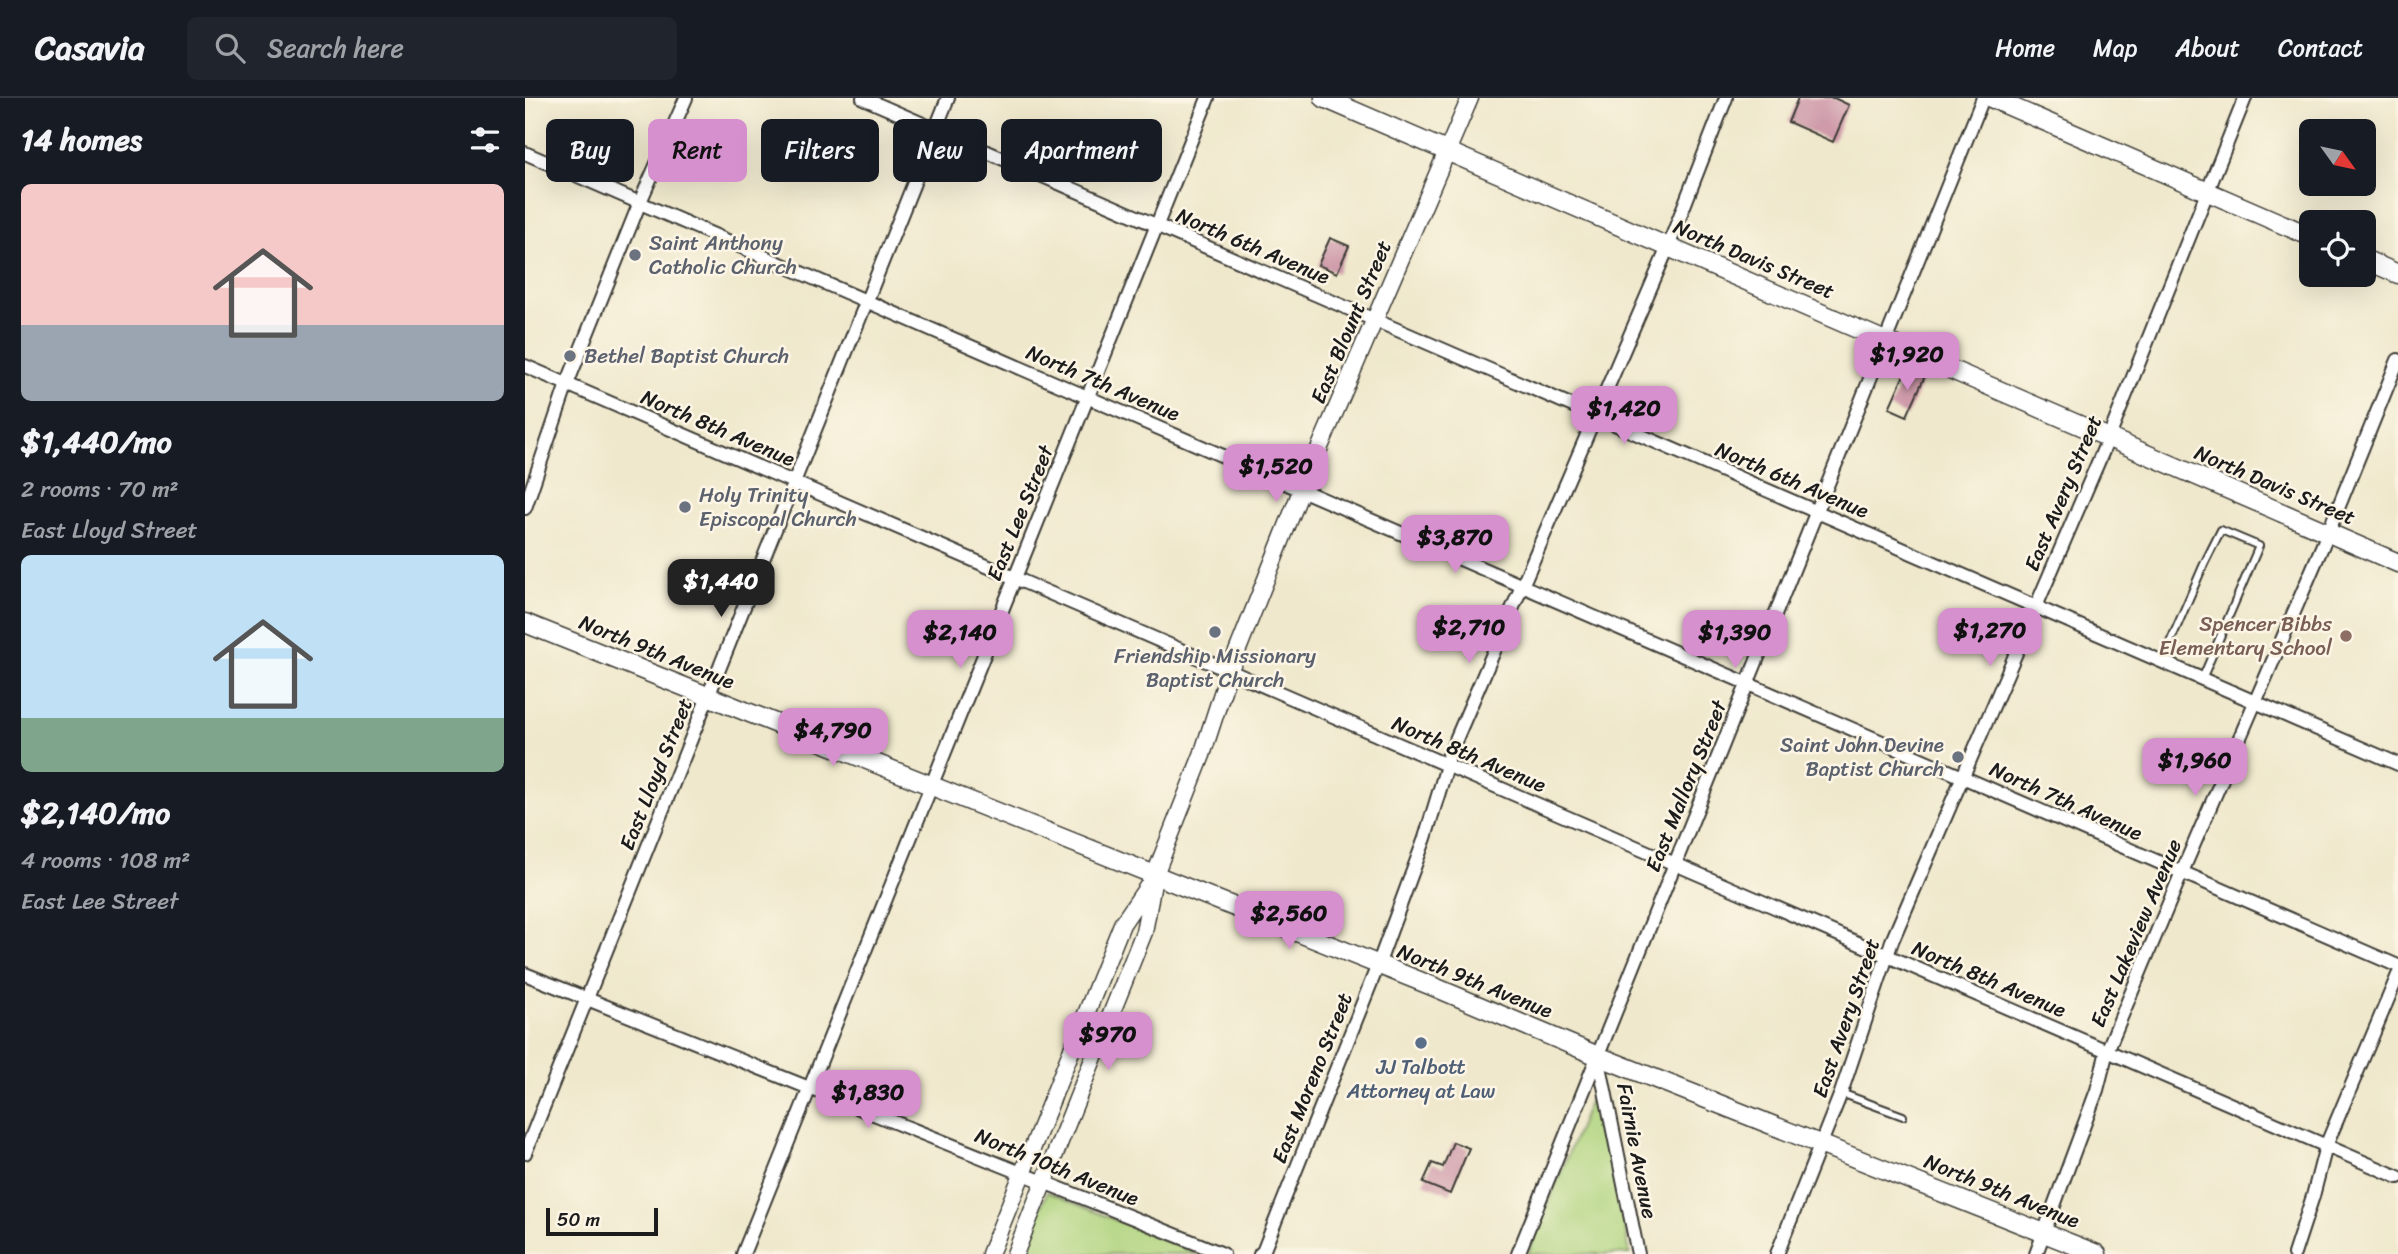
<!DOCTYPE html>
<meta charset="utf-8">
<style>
body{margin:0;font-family:Sriracha,sans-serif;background:#20242c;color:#f1f3f6;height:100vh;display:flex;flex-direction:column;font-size:26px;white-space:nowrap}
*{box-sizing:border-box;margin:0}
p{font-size:23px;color:#9ea1a6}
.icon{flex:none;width:38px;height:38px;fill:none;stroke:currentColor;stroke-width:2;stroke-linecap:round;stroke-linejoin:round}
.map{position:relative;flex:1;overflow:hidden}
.sheet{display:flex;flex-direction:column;background:#171b24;width:525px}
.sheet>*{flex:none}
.banner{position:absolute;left:21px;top:21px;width:665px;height:63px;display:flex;gap:14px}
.needle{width:46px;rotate:123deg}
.controls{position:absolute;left:1774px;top:21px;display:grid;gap:14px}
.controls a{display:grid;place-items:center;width:77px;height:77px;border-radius:10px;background:#171b24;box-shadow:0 7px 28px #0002;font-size:35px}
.scale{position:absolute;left:21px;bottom:18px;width:112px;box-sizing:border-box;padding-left:7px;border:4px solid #1c1c1c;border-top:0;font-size:19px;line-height:24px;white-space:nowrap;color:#1c1c1c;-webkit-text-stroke:5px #fcf5e5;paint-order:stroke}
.price{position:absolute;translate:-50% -60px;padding:0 16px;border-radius:14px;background:#d690ce;color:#111;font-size:23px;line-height:46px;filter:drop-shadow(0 2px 4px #0008)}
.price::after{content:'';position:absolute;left:50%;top:42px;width:21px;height:16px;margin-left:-10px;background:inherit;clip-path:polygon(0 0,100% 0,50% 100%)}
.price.active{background:#222;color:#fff}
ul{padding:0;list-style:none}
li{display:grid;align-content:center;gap:14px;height:371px;padding:0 21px}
li span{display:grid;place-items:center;height:217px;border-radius:10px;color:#555}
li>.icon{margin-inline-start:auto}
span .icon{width:126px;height:126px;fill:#fffc;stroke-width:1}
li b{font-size:30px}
h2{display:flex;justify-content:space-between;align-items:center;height:84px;padding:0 21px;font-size:30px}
.chip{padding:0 24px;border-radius:10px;background:#171b24;box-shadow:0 7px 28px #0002;font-size:24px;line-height:63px}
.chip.active{background:#d690ce;color:#111}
header{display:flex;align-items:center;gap:42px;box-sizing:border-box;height:98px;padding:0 35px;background:#171b24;border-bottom:2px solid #363941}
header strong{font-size:33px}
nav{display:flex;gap:38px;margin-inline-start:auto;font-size:24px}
.search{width:490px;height:63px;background:#20242c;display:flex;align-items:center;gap:18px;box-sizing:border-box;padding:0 24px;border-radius:10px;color:#9ea1a6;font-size:26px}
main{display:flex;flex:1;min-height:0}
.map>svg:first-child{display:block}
.green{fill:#add37c;stroke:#64784c;stroke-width:2}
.building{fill:#cf9baa}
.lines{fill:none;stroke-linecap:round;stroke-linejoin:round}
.service-casing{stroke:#3c3b36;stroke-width:10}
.minor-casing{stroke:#3c3b36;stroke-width:16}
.tertiary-casing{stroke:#3c3b36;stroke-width:19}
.secondary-casing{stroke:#3c3b36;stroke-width:21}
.service{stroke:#fff;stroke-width:6}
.minor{stroke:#fff;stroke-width:12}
.tertiary{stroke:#fff;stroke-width:16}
.secondary{stroke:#fff;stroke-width:18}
.worship-dot{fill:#6b7280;stroke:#fcf5e5;stroke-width:2.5}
.education-dot{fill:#8d6e63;stroke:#fcf5e5;stroke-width:2.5}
.service-dot{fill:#5c6f8a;stroke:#fcf5e5;stroke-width:2.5}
.labels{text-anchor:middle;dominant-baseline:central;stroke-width:5;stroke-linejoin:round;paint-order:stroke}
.worship-label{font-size:21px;fill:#5b616d;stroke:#fcf5e5;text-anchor:start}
.street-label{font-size:21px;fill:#1c1c1c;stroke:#fcf5e5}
.education-label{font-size:21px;fill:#785e54;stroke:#fcf5e5;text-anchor:end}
.service-label{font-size:21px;fill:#4e5e75;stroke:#fcf5e5}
</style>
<header>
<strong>Casavia</strong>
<div class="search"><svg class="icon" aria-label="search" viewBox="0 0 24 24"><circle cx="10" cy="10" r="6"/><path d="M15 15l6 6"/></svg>Search here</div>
<nav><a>Home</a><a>Map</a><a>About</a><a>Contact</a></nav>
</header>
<main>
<section class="sheet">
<h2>14 homes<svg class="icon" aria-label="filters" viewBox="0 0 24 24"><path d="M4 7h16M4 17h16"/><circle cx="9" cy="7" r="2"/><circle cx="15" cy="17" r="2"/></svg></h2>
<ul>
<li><span style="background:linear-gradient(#f6c9c9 65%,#9aa5b1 0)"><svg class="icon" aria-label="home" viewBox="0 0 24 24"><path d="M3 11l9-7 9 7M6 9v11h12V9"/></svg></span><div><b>$1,440/mo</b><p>2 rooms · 70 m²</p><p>East Lloyd Street</p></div></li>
<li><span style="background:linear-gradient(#bfe0f5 75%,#7fa58c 0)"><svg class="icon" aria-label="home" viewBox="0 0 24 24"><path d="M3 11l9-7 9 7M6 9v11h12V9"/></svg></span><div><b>$2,140/mo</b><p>4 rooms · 108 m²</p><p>East Lee Street</p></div></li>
</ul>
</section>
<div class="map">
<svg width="1873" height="1156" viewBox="0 0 1873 1156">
<rect width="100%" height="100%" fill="#fcf5e5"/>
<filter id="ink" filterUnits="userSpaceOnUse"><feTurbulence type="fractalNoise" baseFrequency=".0143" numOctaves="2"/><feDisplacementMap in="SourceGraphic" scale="14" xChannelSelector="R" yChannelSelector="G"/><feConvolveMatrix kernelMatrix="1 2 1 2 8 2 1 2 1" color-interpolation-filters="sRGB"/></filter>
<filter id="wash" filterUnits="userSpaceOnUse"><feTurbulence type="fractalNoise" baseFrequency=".00686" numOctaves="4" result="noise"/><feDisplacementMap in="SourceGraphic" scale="28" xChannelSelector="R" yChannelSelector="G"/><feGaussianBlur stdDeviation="1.57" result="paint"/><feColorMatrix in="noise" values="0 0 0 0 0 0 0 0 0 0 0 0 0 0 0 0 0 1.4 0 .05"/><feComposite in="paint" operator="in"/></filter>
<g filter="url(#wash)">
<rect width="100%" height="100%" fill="#efe8cc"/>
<path class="green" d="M 1071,987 L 1105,1156 L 1003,1156 Z
M 522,1094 L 673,1156 L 497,1156 Z"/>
<g id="blocks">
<path class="building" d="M 1273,0 L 1309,0 L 1324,7 L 1308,44 L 1263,24 Z
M 805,140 L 824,148 L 812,175 L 793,167 Z
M 1382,270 L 1400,278 L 1382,318 L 1364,310 Z
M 928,1044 L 944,1050 L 925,1096 L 898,1085 L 907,1065 L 918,1069 Z"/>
</g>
</g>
<g filter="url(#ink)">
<use href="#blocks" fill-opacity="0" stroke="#3c3b36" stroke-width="2"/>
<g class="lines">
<g class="service-casing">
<path id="service" d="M 1637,563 L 1679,466 L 1696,432 L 1734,448 L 1677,581
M 1316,995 L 1378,1018"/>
</g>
<g class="minor-casing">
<path id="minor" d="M 338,0 L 1873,666
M 0,55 L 1873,868
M 0,268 L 1873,1079
M 0,410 L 42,286 L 115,104 L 161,0
M 0,876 L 698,1156
M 1073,958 L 1113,1156
M 0,1055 L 423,0
M 218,1156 L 683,0
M 735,1156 L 738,1154 L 853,867 L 900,740 L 921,671 L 920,667 L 1143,149 L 1201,0
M 993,1156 L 1458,0
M 1252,1156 L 1316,995 L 1367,843 L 1584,339 L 1720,0
M 1511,1156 L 1572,992 L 1582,953 L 1657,774 L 1803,435 L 1873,262
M 1769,1156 L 1788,1098 L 1801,1048 L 1873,877"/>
</g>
<g class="tertiary-casing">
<path id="tertiary" d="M 465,1156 L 597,826 L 629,779 L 677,657 L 704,574 L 776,393 L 945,0
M 490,1156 L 619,834 L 628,785"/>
</g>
<g class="secondary-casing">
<path id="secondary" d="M 799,0 L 1873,465
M 1466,0 L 1787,139
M 1839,161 L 1873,176
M 0,525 L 907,888 L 1073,958 L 1572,1156"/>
</g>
<use href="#service" class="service"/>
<use href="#minor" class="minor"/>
<use href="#tertiary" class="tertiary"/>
<use href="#secondary" class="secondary"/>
</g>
</g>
<g class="worship-dot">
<circle cx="110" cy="157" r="7"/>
<circle cx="45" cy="258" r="7"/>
<circle cx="160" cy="409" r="7"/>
<circle cx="690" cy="534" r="7"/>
<circle cx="1433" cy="659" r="7"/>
</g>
<circle class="education-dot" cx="1821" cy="538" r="7"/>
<circle class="service-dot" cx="896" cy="945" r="7"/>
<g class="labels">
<g class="worship-label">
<text x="124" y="145">Saint Anthony<tspan x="124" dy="24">Catholic Church</tspan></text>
<text x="59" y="258">Bethel Baptist Church</text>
<text x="174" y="397">Holy Trinity<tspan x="174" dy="24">Episcopal Church</tspan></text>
<text x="690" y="558" text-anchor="middle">Friendship Missionary<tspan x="690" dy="24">Baptist Church</tspan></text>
<text x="1419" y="647" text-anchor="end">Saint John Devine<tspan x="1419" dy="24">Baptist Church</tspan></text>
</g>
<g class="street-label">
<text transform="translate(728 148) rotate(23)">North 6th Avenue</text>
<text transform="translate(1229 161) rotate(23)">North Davis Street</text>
<text transform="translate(826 224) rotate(-67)">East Blount Street</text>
<text transform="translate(578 285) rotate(23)">North 7th Avenue</text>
<text transform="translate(193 330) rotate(23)">North 8th Avenue</text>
<text transform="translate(1267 382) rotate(23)">North 6th Avenue</text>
<text transform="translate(1750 387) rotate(23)">North Davis Street</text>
<text transform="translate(1538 395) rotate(-67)">East Avery Street</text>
<text transform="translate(495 415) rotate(-68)">East Lee Street</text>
<text transform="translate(132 554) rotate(22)">North 9th Avenue</text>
<text transform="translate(944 656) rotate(23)">North 8th Avenue</text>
<text transform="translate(131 676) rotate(-68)">East Lloyd Street</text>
<text transform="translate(1161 688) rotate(-68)">East Mallory Street</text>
<text transform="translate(1541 703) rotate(24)">North 7th Avenue</text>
<text transform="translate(1611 835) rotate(-67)">East Lakeview Avenue</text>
<text transform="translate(1464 881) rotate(23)">North 8th Avenue</text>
<text transform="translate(950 883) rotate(22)">North 9th Avenue</text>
<text transform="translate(1321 920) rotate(-71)">East Avery Street</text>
<text transform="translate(787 980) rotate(-68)">East Moreno Street</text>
<text transform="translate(1112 1053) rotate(79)">Fairnie Avenue</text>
<text transform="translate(532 1069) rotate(22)">North 10th Avenue</text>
<text transform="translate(1477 1093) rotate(22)">North 9th Avenue</text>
</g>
<g class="education-label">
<text x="1807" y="526">Spencer Bibbs<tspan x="1807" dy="24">Elementary School</tspan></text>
</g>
<g class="service-label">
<text x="896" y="969">JJ Talbott<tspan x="896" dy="24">Attorney at Law</tspan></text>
</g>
</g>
</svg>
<div class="controls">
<a><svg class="needle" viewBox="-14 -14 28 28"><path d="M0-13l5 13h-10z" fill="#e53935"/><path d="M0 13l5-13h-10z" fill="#9ea1a6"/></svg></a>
<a><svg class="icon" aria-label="locate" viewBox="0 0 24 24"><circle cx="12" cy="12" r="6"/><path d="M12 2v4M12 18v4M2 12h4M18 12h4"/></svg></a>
</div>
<div class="scale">50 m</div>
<b class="price" style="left:1382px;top:294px">$1,920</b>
<b class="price" style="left:1099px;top:348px">$1,420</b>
<b class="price" style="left:751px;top:406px">$1,520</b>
<b class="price" style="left:930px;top:477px">$3,870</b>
<b class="price active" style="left:196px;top:521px">$1,440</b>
<b class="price" style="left:944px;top:567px">$2,710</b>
<b class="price" style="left:1465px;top:570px">$1,270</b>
<b class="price" style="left:435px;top:572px">$2,140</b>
<b class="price" style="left:1210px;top:572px">$1,390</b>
<b class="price" style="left:308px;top:670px">$4,790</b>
<b class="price" style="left:1670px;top:700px">$1,960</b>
<b class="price" style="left:764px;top:853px">$2,560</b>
<b class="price" style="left:583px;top:974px">$970</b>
<b class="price" style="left:343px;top:1032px">$1,830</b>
<div class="banner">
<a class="chip">Buy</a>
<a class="chip active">Rent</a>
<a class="chip">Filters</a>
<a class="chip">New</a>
<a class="chip">Apartment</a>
</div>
</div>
</main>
